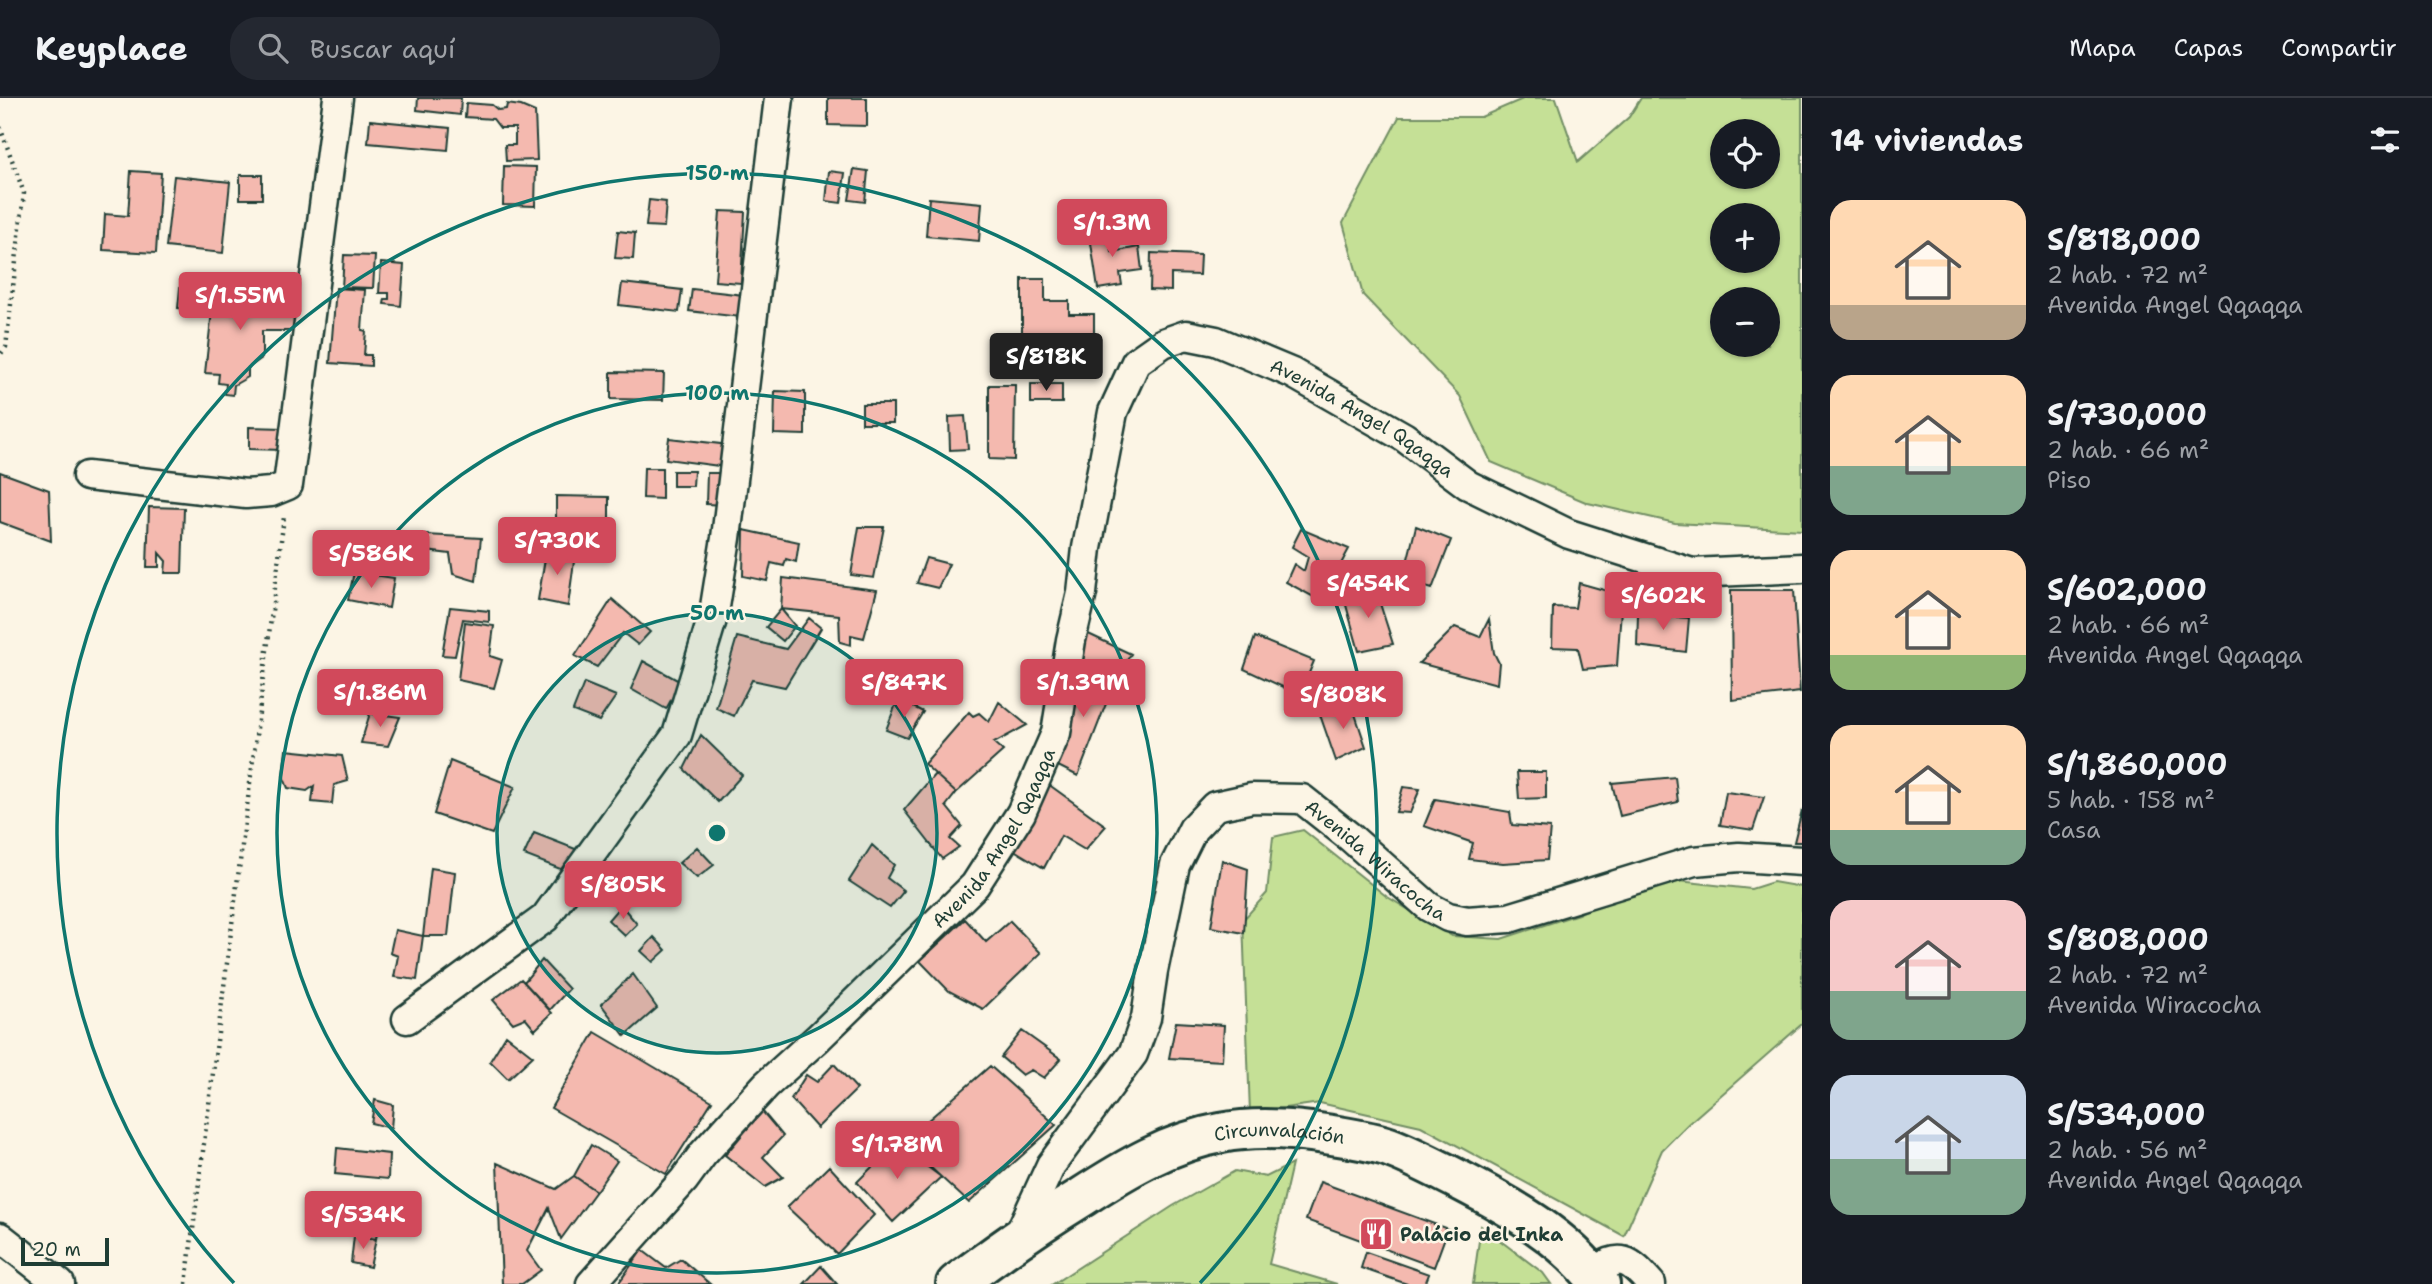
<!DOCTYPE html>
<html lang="es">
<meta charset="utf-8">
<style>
body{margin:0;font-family:"Shantell Sans",sans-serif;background:#242831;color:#f1f3f6;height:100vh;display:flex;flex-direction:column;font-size:26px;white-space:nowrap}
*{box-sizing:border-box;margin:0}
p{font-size:23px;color:#9ea1a6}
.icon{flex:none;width:38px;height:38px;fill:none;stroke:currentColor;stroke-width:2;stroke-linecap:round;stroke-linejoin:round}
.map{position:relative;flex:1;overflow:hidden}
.side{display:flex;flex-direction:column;background:#171b24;width:630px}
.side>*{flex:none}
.tools{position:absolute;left:1710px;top:21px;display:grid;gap:14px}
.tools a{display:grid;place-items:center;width:70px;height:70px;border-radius:50%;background:#171b24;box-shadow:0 2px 5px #0004;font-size:35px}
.scale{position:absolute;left:21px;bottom:18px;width:88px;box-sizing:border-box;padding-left:7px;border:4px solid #1f3d34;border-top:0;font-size:19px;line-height:24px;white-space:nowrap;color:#1f3d34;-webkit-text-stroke:5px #fcf5e5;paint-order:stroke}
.price{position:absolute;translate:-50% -60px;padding:0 16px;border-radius:7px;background:#d1495b;color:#fff;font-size:23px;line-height:46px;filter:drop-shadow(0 2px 4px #0008)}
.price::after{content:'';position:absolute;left:50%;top:42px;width:21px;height:16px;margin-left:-10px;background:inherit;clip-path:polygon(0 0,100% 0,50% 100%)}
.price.current{background:#222;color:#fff}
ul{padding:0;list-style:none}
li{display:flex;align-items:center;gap:21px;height:175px;padding:0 28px}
li span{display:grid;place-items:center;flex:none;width:196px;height:140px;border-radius:21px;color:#555}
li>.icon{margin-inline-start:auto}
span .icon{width:84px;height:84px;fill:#fffc;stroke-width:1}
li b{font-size:30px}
h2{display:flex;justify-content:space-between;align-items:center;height:84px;padding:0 28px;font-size:30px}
header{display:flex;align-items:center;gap:42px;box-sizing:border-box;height:98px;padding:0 35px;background:#171b24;border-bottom:2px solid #363941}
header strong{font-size:33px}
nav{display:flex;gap:38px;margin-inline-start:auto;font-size:24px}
.search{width:490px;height:63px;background:#242831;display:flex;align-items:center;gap:18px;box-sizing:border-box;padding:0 24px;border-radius:28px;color:#9ea1a6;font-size:26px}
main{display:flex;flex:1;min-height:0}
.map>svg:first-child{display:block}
.green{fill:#c5e096;stroke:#728e65;stroke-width:2;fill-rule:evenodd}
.building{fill:#f4b9af;stroke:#1f3d34;stroke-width:2}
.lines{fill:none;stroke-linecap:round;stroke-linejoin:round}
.minor-casing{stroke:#1f3d34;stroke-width:33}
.trunk-casing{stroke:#1f3d34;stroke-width:44}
.path{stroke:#1f3d34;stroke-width:4.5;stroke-dasharray:2 5;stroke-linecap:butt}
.minor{stroke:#fcf5e5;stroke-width:28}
.trunk{stroke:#fcf5e5;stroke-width:38}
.ring{fill:none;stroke:#0f766e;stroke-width:3.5}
.labels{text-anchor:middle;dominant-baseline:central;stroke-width:5;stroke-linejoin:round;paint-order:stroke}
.street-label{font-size:19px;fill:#1f3d34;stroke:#fcf5e5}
.poi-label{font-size:19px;font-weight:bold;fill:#1f3d34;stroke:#fcf5e5;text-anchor:start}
.centre{fill:#0f766e;stroke:#fcf5e5;stroke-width:3.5}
.ring-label{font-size:21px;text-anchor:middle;font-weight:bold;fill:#0f766e;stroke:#fcf5e5;stroke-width:5;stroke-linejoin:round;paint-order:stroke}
</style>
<header>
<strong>Keyplace</strong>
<div class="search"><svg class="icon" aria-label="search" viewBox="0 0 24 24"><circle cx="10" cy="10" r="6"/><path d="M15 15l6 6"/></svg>Buscar aquí</div>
<nav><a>Mapa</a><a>Capas</a><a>Compartir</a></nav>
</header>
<main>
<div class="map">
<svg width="1802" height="1186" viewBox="0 0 1802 1186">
<rect width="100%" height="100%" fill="#fcf5e5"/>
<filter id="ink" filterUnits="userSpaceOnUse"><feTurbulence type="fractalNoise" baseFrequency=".0143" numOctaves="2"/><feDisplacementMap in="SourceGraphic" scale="14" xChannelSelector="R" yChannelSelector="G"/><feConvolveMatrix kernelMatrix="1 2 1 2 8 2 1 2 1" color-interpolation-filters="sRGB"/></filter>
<g filter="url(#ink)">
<path class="green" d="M 1525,0 L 1556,0 L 1578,64 L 1629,19 L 1641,0 L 1802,0 L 1802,432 L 1675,425 L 1588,405 L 1491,364 L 1460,298 L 1363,197 L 1343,125 L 1399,19 L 1481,19 ZM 1722,33 L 1768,33 L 1768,79 L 1722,79 ZM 1722,117 L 1768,117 L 1768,163 L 1722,163 ZM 1722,201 L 1768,201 L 1768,247 L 1722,247 Z
M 1303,732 L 1386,798 L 1452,838 L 1501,841 L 1578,816 L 1652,780 L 1751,791 L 1773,784 L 1802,789 L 1802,926 L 1688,1026 L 1662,1052 L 1624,1138 L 1421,1028 L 1320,1005 L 1250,1015 L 1243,822 L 1267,795 L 1273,739 Z
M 1292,1066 L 1269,1166 L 1337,1186 L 1053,1186 L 1173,1108 L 1235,1073 L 1266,1079 Z
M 1481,1128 L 1543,1175 L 1551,1186 L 1473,1186 Z"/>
<path class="building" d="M 418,0 L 461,0 L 460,17 L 417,12 Z
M 828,0 L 867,0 L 867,28 L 828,27 Z
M 466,5 L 492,7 L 498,12 L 506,11 L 507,6 L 521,8 L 535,14 L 537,62 L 506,63 L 505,47 L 515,47 L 515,30 L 500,30 L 493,21 L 465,19 Z
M 370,22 L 450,30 L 448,52 L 368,45 Z
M 504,68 L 536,69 L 535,108 L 503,107 Z
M 854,71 L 868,73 L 865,104 L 849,102 Z
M 131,73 L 161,75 L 156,155 L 103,152 L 105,116 L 128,118 Z
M 829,73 L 845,75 L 841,105 L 826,103 Z
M 240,77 L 262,77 L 262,101 L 240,101 Z
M 174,78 L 230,84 L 223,155 L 166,149 Z
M 929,100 L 982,105 L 979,143 L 926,138 Z
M 649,102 L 666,104 L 664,129 L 646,128 Z
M 720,113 L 745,114 L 741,185 L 715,183 Z
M 1108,128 L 1112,154 L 1139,149 L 1142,172 L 1120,175 L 1122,187 L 1098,191 L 1089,132 Z
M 618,133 L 635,135 L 633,161 L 615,160 Z
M 1151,155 L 1200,157 L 1199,177 L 1171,176 L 1171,193 L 1150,192 Z
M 344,157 L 375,158 L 373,190 L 342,189 Z
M 381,165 L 404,167 L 401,208 L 384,206 L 385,201 L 389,201 L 389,195 L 379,195 Z
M 1022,181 L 1045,181 L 1045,203 L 1069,203 L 1069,216 L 1094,216 L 1094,241 L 1022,241 Z
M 622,185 L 682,192 L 679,214 L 619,207 Z
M 180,190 L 286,200 L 289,215 L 295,217 L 295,233 L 262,233 L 262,260 L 248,270 L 248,279 L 234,287 L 233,297 L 225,296 L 226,286 L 218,285 L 219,276 L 205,275 L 214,195 L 190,193 L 188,211 L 178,210 Z
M 336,190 L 365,192 L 362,232 L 366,233 L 364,257 L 371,257 L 371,268 L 330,265 Z
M 692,191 L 752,198 L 749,220 L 689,213 Z
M 611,274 L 664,275 L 663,302 L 611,301 Z
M 1031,286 L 1062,286 L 1062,305 L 1031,305 Z
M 989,287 L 1015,287 L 1014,362 L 989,361 Z
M 775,293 L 805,294 L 805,337 L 774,336 Z
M 862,306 L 893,306 L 893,325 L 862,325 Z
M 965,318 L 968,351 L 950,352 L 949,319 Z
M 249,329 L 284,330 L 283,352 L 249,351 Z
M 669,340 L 729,347 L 727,369 L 666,361 Z
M 644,370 L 662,370 L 662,401 L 643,400 Z
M 673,373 L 694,373 L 693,388 L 673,388 Z
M 0,374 L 49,392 L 51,443 L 0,424 Z
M 707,375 L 725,375 L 724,407 L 706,406 Z
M 556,398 L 609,399 L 609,426 L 556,426 Z
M 149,409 L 184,410 L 182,475 L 165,475 L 166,463 L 159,455 L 159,469 L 147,469 Z
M 1416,428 L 1451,442 L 1432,491 L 1403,481 Z
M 859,429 L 884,429 L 874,480 L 851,477 Z
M 1301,431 L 1349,451 L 1321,503 L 1286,484 L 1294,466 L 1304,473 L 1308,459 L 1292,449 Z
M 744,432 L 799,444 L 796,464 L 786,461 L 784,468 L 771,465 L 767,483 L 743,478 Z
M 426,437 L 481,440 L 476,483 L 453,476 L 450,456 L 426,453 Z
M 547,449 L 575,456 L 568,508 L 538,502 Z
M 926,460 L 949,466 L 938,490 L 917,485 Z
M 354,474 L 394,480 L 389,510 L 348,502 Z
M 783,480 L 877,492 L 864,540 L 851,537 L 851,547 L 840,544 L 839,517 L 781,511 Z
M 1579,485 L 1622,497 L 1617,568 L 1583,571 L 1578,550 L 1552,549 L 1553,509 L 1575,510 Z
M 1374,487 L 1393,546 L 1359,553 L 1344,500 Z
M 1731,492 L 1794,492 L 1800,594 L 1732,602 Z
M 612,501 L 650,534 L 638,547 L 623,535 L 597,569 L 575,558 Z
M 450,509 L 489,513 L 489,524 L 463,521 L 455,558 L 442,557 Z
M 781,511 L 795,528 L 783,543 L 766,529 Z
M 1638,516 L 1689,520 L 1686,554 L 1637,548 Z
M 809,520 L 821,530 L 785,589 L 752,582 L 734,618 L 716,610 L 737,539 L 786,551 Z
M 1489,521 L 1494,555 L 1499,565 L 1497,586 L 1419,565 L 1455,529 L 1480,539 Z
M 465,524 L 494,528 L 490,558 L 502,562 L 494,590 L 458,582 Z
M 1082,533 L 1131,556 L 1116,580 L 1077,560 Z
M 1255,539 L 1314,563 L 1300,597 L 1244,571 Z
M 643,563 L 681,584 L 666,611 L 631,591 Z
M 1086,565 L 1116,580 L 1078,678 L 1052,665 Z
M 915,579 L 936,587 L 923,607 L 904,601 Z
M 584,585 L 616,598 L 599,623 L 573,613 Z
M 898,601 L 923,614 L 907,640 L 886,632 Z
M 999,604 L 1027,627 L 994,645 L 1003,653 L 956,695 L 924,666 L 969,614 L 973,618 L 979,615 L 989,624 Z
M 1351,604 L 1366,649 L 1336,663 L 1319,614 Z
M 370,615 L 400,619 L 388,648 L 361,645 Z
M 701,637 L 742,677 L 718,704 L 684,671 Z
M 286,652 L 342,658 L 348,683 L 334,687 L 332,706 L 312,704 L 314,688 L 307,693 L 288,690 L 283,678 Z
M 450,663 L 515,689 L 492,736 L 434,716 Z
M 1517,674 L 1546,674 L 1546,700 L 1519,701 Z
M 935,676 L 956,695 L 946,708 L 962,728 L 950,741 L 959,749 L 942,761 L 904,712 Z
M 1675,679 L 1678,704 L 1620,718 L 1612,685 Z
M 1048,686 L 1106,728 L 1085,752 L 1061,738 L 1044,770 L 1009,749 Z
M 1403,689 L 1420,691 L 1410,715 L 1396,714 Z
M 1726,694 L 1764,699 L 1753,732 L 1720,727 Z
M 1435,701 L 1510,714 L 1512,727 L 1550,730 L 1547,762 L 1503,765 L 1469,761 L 1473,745 L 1424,728 Z
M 1802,712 L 1802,744 L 1794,744 Z
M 534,735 L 578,752 L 563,772 L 524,757 Z
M 872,747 L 894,767 L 887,780 L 904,793 L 890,810 L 849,783 Z
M 697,749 L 714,767 L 697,780 L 679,765 Z
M 1222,762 L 1248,771 L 1244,835 L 1211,829 Z
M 431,770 L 455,774 L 448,838 L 423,838 Z
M 621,807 L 637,826 L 625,838 L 608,822 Z
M 965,821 L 986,844 L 1010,823 L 1041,855 L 983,911 L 949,893 L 920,863 Z
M 395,832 L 423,838 L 417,882 L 394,879 L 398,858 L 390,855 Z
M 654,839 L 666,852 L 653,864 L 641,853 Z
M 542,862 L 569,891 L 550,912 L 524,884 Z
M 633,876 L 657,910 L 625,938 L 601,906 Z
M 521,881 L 552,915 L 535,932 L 525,920 L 513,925 L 493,902 Z
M 1176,924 L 1224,927 L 1222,963 L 1169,960 Z
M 1022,933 L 1061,961 L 1044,980 L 1031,972 L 1022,977 L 1001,959 Z
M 595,934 L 712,1003 L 666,1076 L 551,1010 Z
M 506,937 L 533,958 L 508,981 L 490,963 Z
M 834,966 L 857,991 L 817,1030 L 791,1001 L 806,977 L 817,984 Z
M 990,968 L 1056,1027 L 969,1105 L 903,1044 Z
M 375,1002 L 393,1007 L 391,1030 L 371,1025 Z
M 762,1013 L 783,1038 L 763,1059 L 783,1079 L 765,1089 L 725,1057 Z
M 896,1045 L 941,1079 L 893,1124 L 857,1084 Z
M 591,1047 L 617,1063 L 596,1093 L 574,1078 Z
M 337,1050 L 389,1056 L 388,1081 L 335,1076 Z
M 497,1065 L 556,1091 L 574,1078 L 596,1093 L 561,1141 L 549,1110 L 527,1153 L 541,1172 L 522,1186 L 502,1186 Z
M 829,1068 L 874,1117 L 837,1156 L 787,1109 Z
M 1320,1084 L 1448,1131 L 1434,1169 L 1306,1122 Z
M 340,1109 L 380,1117 L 376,1141 L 341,1135 Z
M 354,1138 L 376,1141 L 370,1169 L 351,1165 Z
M 642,1152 L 666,1170 L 681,1161 L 710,1186 L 618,1186 Z
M 1366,1154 L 1429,1176 L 1425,1186 L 1407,1186 L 1361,1170 Z
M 821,1168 L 837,1186 L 804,1186 Z"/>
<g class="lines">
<g class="minor-casing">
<g id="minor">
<path d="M 87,378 L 246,396 L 271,394 L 288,387 L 338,0"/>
<path d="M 407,921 L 545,820 L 677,637 L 714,515 L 726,440 L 779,0"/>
<path d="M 0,1139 L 60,1186"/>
<path id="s1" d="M 1018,1139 L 1051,1067 L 1133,956 L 1146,920 L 1153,873 L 1175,767 L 1193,731 L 1215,708 L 1252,700 L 1302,701 L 1350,739 L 1429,809 L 1448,819 L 1467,823 L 1509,820 L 1694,763 L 1739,759 L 1802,763"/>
<path d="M 1592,1176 C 1620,1153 1630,1162 1651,1186"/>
<path id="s2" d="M 591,1186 L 684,1082 L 703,1056 L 766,987 L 818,940 L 975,787 L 1021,715 L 1056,635 L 1071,542 L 1082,495 L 1087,450 L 1113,314 L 1136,264 L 1163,245 L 1186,237 L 1216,243 L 1292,275 L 1404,339 L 1468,387 L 1569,436 L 1692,475 L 1802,470"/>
</g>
</g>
<g class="trunk-casing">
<g id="trunk">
<path id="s3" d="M 956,1186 C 997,1155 1038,1126 1082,1099 C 1125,1071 1170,1044 1221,1035 C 1257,1028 1295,1031 1332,1037 C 1350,1040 1371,1043 1389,1049 C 1413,1058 1437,1071 1461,1083 C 1513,1110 1564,1138 1600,1186"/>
</g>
</g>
<path class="path" d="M 0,29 L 24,95 L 6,249 L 0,257
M 186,1186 L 284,419"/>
<use href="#minor" class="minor"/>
<use href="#trunk" class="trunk"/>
</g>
</g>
<circle cx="717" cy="735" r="220" fill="#0f766e" fill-opacity=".12"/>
<g class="ring">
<circle cx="717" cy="735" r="220"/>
<circle cx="717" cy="735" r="440"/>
<path d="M234 1185A660 660 0 1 1 1200 1185"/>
</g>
<defs>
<g id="restaurant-square" transform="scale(1.75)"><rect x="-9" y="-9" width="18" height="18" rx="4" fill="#d1495b" stroke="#fcf5e5"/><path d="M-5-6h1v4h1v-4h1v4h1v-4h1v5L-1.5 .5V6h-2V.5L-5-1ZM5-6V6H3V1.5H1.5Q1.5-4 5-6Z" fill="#fff"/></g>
</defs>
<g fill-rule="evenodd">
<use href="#restaurant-square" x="1376" y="1136"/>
</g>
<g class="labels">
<g class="street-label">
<text stroke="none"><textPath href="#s2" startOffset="1362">Avenida Angel Qqaqqa</textPath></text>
<text stroke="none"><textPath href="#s2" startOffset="604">Avenida Angel Qqaqqa</textPath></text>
<text stroke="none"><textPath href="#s1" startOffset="667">Avenida Wiracocha</textPath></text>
<text stroke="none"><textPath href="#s3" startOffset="366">Circunvalación</textPath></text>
</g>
<g class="poi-label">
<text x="1400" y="1136">Palácio del Inka</text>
</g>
</g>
<circle cx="717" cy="735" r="10" class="centre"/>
<g class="ring-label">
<text x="717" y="82">150 m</text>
<text x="717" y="302">100 m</text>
<text x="717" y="522">50 m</text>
</g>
</svg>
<div class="tools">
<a><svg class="icon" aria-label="locate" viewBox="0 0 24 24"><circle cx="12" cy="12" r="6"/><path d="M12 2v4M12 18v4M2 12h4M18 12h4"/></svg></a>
<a>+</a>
<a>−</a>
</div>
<div class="scale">20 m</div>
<b class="price" style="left:1112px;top:161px">S/1.3M</b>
<b class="price" style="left:240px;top:234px">S/1.55M</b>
<b class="price current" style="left:1046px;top:295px">S/818K</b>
<b class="price" style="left:557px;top:479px">S/730K</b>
<b class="price" style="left:371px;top:492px">S/586K</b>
<b class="price" style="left:1368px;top:522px">S/454K</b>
<b class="price" style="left:1663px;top:534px">S/602K</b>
<b class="price" style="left:904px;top:621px">S/847K</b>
<b class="price" style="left:1083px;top:621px">S/1.39M</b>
<b class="price" style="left:380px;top:631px">S/1.86M</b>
<b class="price" style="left:1343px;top:633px">S/808K</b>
<b class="price" style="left:623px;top:823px">S/805K</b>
<b class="price" style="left:897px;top:1083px">S/1.78M</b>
<b class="price" style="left:363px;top:1153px">S/534K</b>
</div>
<section class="side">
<h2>14 viviendas<svg class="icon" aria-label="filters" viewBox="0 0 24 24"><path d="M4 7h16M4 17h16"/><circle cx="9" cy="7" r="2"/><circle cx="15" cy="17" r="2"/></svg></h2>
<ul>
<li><span style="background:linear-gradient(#ffd9b3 75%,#b9a48a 0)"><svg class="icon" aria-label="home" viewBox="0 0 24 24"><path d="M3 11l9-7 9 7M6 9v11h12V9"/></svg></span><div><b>S/818,000</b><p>2 hab. · 72 m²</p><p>Avenida Angel Qqaqqa</p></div></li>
<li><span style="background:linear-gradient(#ffd9b3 65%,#7fa58c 0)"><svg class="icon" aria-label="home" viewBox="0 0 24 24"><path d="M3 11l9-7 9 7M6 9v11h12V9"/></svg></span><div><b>S/730,000</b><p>2 hab. · 66 m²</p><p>Piso</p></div></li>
<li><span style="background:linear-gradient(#ffd9b3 75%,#8fb573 0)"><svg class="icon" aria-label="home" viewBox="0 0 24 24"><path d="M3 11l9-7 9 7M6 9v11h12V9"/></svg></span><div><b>S/602,000</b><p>2 hab. · 66 m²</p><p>Avenida Angel Qqaqqa</p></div></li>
<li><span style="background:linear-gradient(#ffd9b3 75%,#7fa58c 0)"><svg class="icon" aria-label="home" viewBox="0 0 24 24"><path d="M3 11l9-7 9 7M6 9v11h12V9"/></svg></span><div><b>S/1,860,000</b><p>5 hab. · 158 m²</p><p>Casa</p></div></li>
<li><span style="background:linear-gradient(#f6c9c9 65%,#7fa58c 0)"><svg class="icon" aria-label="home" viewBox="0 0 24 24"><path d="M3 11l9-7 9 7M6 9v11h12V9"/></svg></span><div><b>S/808,000</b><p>2 hab. · 72 m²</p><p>Avenida Wiracocha</p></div></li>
<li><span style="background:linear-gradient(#c9d6e8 60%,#7fa58c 0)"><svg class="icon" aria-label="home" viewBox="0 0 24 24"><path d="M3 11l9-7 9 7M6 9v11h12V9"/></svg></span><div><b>S/534,000</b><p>2 hab. · 56 m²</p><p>Avenida Angel Qqaqqa</p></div></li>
</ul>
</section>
</main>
